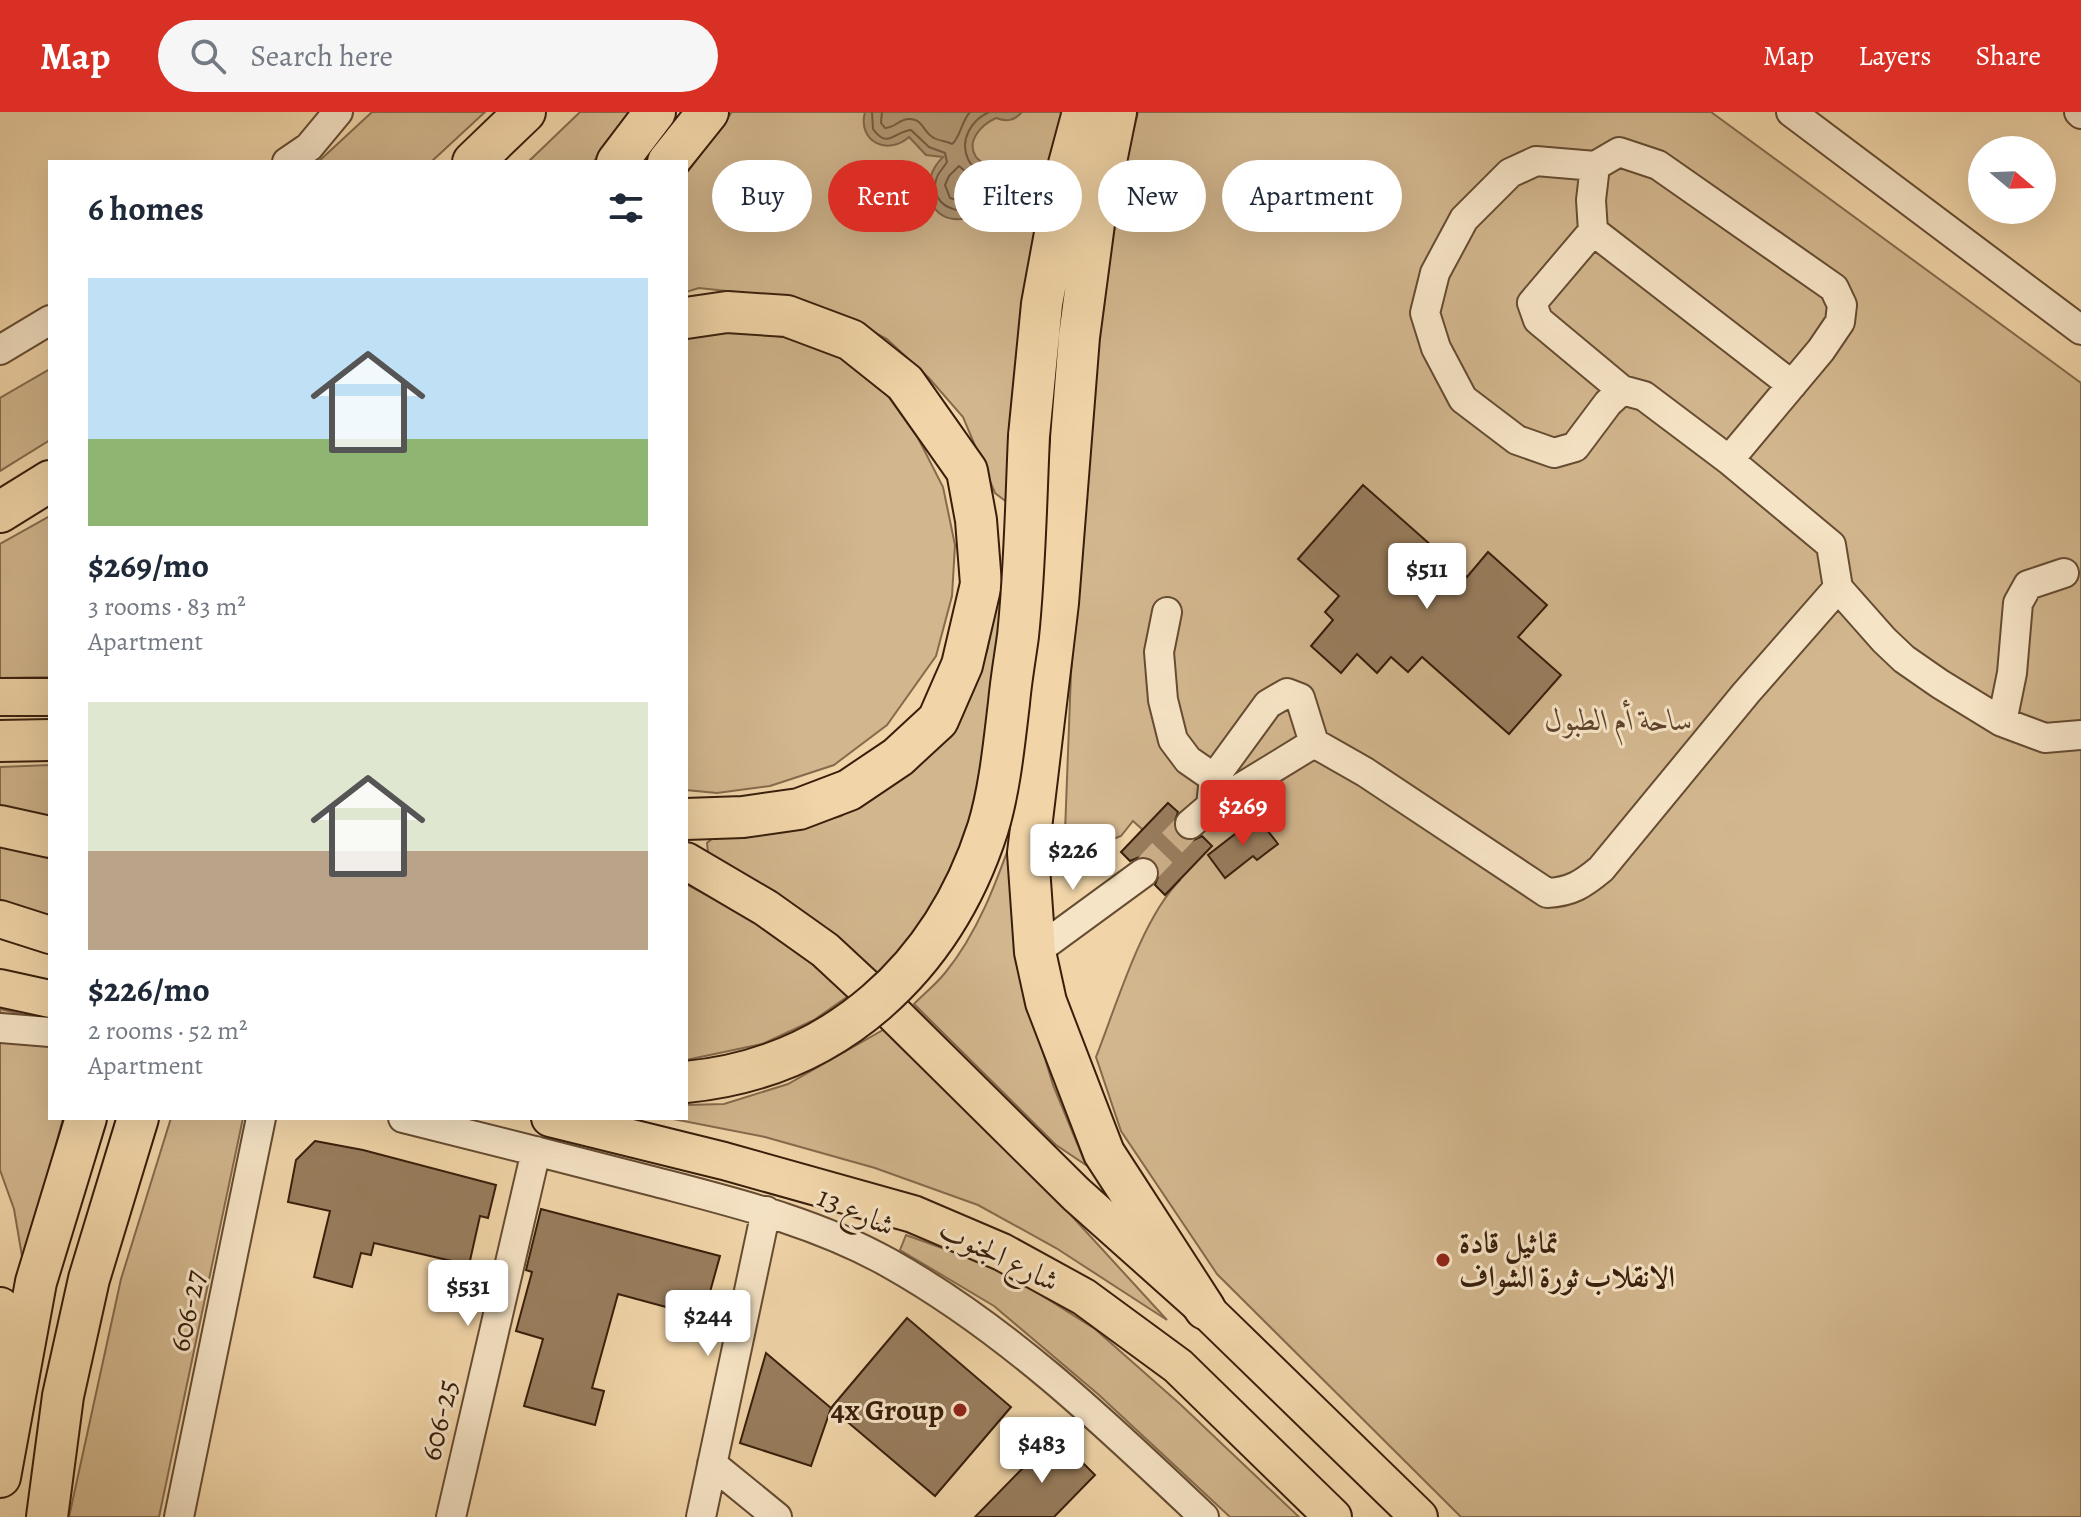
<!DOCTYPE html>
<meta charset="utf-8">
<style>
body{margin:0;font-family:Alegreya,Amiri,serif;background:#f6f6f7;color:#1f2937;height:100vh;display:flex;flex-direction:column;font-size:30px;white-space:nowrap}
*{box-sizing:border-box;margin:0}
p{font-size:26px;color:#747a83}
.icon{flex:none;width:44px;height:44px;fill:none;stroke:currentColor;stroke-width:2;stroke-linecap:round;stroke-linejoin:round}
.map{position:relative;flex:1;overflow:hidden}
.sheet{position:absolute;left:48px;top:48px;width:640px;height:960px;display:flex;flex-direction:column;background:#fff;border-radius:0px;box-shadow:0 8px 32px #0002}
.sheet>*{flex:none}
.top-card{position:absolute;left:712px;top:48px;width:760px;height:72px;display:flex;gap:16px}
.needle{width:52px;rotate:109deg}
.tools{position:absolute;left:1968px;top:24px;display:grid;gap:16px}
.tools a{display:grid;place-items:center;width:88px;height:88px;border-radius:50%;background:#fff;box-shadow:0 8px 32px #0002;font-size:40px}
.price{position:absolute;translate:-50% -68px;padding:0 18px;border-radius:8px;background:#fff;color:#222;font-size:26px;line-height:52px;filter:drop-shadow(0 2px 4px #0008)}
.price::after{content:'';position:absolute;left:50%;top:48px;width:24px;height:18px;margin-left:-12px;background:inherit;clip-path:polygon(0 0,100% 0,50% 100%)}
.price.on{background:#d93025;color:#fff}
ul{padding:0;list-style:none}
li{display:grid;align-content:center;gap:16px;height:424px;padding:0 40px}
li span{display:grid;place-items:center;height:248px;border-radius:0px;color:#555}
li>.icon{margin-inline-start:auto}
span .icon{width:144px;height:144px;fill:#fffc;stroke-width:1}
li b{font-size:34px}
h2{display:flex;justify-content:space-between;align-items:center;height:96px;padding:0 40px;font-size:34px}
.pill{padding:0 28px;border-radius:36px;background:#fff;box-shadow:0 8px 32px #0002;font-size:28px;line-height:72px}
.pill.on{background:#d93025;color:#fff}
header{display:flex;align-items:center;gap:48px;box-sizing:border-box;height:112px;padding:0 40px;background:#d93025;color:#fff}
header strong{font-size:38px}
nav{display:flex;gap:44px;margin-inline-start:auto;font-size:28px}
.search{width:560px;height:72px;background:#f6f6f7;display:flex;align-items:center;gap:20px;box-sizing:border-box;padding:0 28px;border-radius:44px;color:#747a83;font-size:30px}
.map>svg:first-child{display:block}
.green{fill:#d2b68d;stroke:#856a4c;stroke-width:2}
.water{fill:#b29773;stroke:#816749;stroke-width:2}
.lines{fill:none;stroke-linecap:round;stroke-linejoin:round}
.shore{stroke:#755a3f;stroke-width:2}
.building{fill:#987d5d;stroke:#381e0b;stroke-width:2}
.minor-tunnel{stroke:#ccb089;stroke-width:28;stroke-dasharray:28 14;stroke-linecap:butt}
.minor-casing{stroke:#664c32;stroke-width:32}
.major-casing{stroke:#381e0b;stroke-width:40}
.highway-casing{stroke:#381e0b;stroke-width:44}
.minor{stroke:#f6e4c6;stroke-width:28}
.major{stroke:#f1d5a8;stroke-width:36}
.highway{stroke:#f1d5a8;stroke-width:40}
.highway-bridge-casing{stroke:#381e0b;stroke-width:44;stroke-linecap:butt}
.highway-bridge{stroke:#f1d5a8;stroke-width:40}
.poi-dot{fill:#8f2418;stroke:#f6e4c6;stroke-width:3}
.labels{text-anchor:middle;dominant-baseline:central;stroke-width:6;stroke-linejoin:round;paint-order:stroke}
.park-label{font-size:30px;font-style:italic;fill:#5e442c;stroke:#f6e4c6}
.street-label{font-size:30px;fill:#381e0b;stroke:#f6e4c6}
.poi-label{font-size:30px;font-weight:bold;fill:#381e0b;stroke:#f6e4c6;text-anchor:start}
</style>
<header>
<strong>Map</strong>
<div class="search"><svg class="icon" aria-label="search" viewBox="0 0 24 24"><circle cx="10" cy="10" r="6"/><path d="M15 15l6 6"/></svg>Search here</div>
<nav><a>Map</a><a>Layers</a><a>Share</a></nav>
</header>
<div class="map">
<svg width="2081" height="1405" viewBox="0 0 2081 1405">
<rect width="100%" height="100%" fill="#f1d5a8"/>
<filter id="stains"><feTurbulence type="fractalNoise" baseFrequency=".0025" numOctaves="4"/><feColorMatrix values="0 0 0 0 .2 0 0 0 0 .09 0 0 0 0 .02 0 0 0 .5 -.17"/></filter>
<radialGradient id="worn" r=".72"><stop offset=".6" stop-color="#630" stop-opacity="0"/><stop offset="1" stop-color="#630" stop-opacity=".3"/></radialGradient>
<path class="green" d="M 372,0 L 485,0 L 431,50 L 318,50 Z
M 580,0 L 633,0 L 593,50 L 528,50 Z
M 732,0 L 1066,0 L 1008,391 L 995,381 L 963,305 L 929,266 L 887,227 L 840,202 L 782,185 L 699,176 L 686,180 L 686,62 Z
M 1138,0 L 1711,0 L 2081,271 L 2081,1405 L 1461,1405 L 1217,1162 L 1121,1019 L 1096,945 C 1117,892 1141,808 1180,768 L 1177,749 L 1133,709 L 1121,724 L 1064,746 L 1071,561 L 1099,214 L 1123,62 Z
M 751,220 L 796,227 L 848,248 L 883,277 L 918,326 L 943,375 L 955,433 L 952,484 L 936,544 L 887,613 L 834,653 L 770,674 L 717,681 L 686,678 L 686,221 Z
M 50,257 L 50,328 L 0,359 L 0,286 Z
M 50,404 L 50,565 L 0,566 L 0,432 Z
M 997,485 L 1006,487 L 992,645 L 954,763 L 903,839 L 875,863 L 708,741 L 707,731 L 714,725 L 777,721 L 841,704 L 906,661 L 957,602 L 987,539 Z
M 50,653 L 50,706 L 0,697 L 0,655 Z
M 1018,710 L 1035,913 L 1053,973 L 1086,1053 L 1056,1033 L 914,892 C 925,881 936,872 945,861 C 981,817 999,762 1018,710 Z
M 0,730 L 50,740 L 50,806 L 0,790 Z
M 686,772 L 765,814 L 854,880 L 814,908 L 762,932 L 686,948 Z
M 0,897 L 50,909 L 50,1006 L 63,1006 L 24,1156 L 14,1097 L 0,1058 Z
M 890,914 L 1069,1101 L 1167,1208 L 1056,1136 L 978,1093 L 875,1056 L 765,1025 L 668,1006 L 686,1006 L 686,993 L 724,992 L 788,972 Z
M 171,1006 L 243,1006 L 159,1405 L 69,1405 L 121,1167 Z
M 906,1123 L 1000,1157 L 1095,1217 L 1180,1292 L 1299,1405 L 1230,1405 L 1099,1283 L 994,1194 L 900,1138 Z"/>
<path class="water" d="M 865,0 L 1022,0 C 1014,9 1007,10 996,6 C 983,12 965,28 976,45 C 978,48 983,50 985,53 C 995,64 995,81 987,93 C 982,100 975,105 967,106 C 929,115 916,71 943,45 L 926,43 L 909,25 C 888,44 857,30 865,0 Z"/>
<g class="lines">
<path class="shore" d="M 872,0 L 873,17 C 888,38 895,19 911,18 L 929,35 L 945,41 L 947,50 C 944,55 939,60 937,65 C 924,98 978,113 985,79 C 988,62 973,59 968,47 C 959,27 972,8 989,0
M 882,0 L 881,11 L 885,16 C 895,16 899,7 909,7 C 924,7 923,21 934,26 C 939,29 947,29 952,32 C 960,26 961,10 970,0
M 959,54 L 971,64 L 975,73 L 970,86 L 960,89 L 950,86 L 945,73 L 949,64 Z"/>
</g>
<path class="building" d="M 1363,373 L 1467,465 L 1488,440 L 1547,493 L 1518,525 L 1561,563 L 1509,622 L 1422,545 L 1408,560 L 1391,545 L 1377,561 L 1357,542 L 1341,561 L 1311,534 L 1333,508 L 1325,500 L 1339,484 L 1298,447 Z
M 1168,691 L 1178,700 L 1173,714 L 1178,724 L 1192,729 L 1202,724 L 1212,734 L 1165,783 L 1155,773 L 1160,760 L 1156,750 L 1142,744 L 1130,749 L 1121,740 Z
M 1257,705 L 1278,732 L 1257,748 L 1253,744 L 1225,766 L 1208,743 Z
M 315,1029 L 363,1038 L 496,1073 L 488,1106 L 480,1104 L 469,1153 L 374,1131 L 371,1143 L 361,1141 L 352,1175 L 314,1165 L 330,1099 L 288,1090 L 296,1048 Z
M 541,1097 L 720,1144 L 703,1205 L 618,1182 L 592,1276 L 604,1279 L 595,1313 L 524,1294 L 543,1227 L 516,1219 L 532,1160 L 526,1158 Z
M 907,1206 L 1011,1295 L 935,1384 L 831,1296 Z
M 766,1241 L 831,1296 L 811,1354 L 740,1331 Z
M 1055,1323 L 1095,1363 L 1054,1405 L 975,1405 Z"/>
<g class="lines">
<path class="minor-tunnel" d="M 1143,761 L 1190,712"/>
<g class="minor-casing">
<path id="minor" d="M 1791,0 L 2081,218
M 2079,0 L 2081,2
M 287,50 L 309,35 L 338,0
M 1595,54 L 1536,49 L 1510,61 L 1464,107 L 1435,161 L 1425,201 L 1436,236 L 1463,287 L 1517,328 L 1554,341 L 1575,335 L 1608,291 L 1622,278 L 1644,284 L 1729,348 L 1831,433 L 1838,476 L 1884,528 L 1904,547 L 1940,572 L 2002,610
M 1593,119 L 1792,273
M 0,238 L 50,208
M 1622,278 L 1538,208 L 1532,191 L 1593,119 L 1591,88 L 1595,54 L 1619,40 L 1658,53 L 1834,176 L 1842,193 L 1840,210 L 1821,238 L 1729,348
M 2064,461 L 2028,473 L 2018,491 L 2012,561 L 2002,610 L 2045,626 L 2081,623
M 1167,500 L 1159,540 L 1163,588 L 1173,628 L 1188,648 L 1214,666
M 1211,694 L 1214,666 L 1268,592 L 1287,581 L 1300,586 L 1314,631
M 1190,712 L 1211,694 L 1314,631 L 1365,660 L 1547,781 C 1571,780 1583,772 1601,757 L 1746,581 L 1838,476
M 1035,840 L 1143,761
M 0,916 L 50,920
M 403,1006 C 487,1027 572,1048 656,1070 C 736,1091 816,1110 889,1151 C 1007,1217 1107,1313 1204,1405
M 712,1352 L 777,1405
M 179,1405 L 261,1006
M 451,1405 L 536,1039
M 701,1405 L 766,1099"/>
</g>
<g class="major-casing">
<path id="major" d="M 0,585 L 50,585
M 686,749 L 766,796 L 825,838 L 867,877
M 0,807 L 50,823
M 0,876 L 50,887
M 894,902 L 1076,1082 L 1205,1197 L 1419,1405
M 550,1006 L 724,1049 L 913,1102 L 1002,1140 L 1084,1185 L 1178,1254 L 1333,1405"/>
</g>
<g class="highway-casing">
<path id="highway" d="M 1116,0 L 1095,104 L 1079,225 L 1058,491 L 1028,741 L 1035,840 L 1046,890 L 1104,1041 L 1205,1197
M 473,50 L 525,0
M 617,50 L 655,0
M 668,50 L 708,0
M 686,206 L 727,200 L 787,204 L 851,228 L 905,271 L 967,359 L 976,408 L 981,472 L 962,553 L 938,608 L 898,645 L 849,678 L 799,697 L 743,705 L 686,707
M 1029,324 L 1042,192 L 1065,67 L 1083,0
M 0,400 L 50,369
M 0,629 L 50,628
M 0,714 L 50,725
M 0,1196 L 2,1260
M 0,1365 L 36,1170 L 86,1006
M 47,1405 L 63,1284 L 89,1167 L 138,1006"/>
</g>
<use href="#minor" class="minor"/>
<use href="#major" class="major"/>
<use href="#highway" class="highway"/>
<g class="highway-bridge-casing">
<path id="highway-bridge" d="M 686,970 C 835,956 943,856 988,716 C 1000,676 1004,632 1009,591 C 1011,568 1015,546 1018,524 C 1025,458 1026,390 1029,324"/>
</g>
<use href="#highway-bridge" class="highway-bridge"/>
</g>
<g class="poi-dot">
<circle cx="1443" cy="1148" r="8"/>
<circle cx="960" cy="1298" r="8"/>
</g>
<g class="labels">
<g class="park-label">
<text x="1619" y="608">ساحة أم الطبول</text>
</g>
<g class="street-label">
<text transform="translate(856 1099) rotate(24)">شارع 13</text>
<text transform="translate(999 1143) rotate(26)">شارع الجنوب</text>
<text transform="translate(187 1199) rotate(-78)">606-27</text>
<text transform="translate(439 1308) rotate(-77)">606-25</text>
</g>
<g class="poi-label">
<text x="1459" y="1131">تماثيل قادة<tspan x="1459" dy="34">الانقلاب ثورة الشواف</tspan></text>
<text x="944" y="1298" text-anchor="end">4x Group</text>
</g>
</g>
<rect width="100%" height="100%" filter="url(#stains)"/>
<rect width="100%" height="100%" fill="url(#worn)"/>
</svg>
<div class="tools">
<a><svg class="needle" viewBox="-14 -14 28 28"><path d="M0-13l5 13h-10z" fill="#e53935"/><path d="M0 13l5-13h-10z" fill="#747a83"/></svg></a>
</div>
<b class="price" style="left:1427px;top:499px">$511</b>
<b class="price on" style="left:1243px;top:736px">$269</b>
<b class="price" style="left:1073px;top:780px">$226</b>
<b class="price" style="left:468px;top:1216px">$531</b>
<b class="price" style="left:708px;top:1246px">$244</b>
<b class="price" style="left:1042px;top:1373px">$483</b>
<div class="top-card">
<a class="pill">Buy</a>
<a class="pill on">Rent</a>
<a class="pill">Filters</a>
<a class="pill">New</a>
<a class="pill">Apartment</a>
</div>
<section class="sheet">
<h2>6 homes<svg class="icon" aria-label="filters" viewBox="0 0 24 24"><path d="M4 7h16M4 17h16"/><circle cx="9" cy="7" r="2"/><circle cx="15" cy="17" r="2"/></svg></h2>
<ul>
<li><span style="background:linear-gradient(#bfe0f5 65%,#8fb573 0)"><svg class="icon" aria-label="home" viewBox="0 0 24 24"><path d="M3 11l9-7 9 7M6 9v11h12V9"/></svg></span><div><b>$269/mo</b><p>3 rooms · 83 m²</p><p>Apartment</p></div></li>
<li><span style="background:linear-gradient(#dfe7d0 60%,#b9a48a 0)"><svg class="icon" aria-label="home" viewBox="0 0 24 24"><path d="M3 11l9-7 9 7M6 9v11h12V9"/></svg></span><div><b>$226/mo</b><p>2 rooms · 52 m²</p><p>Apartment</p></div></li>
</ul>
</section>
</div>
